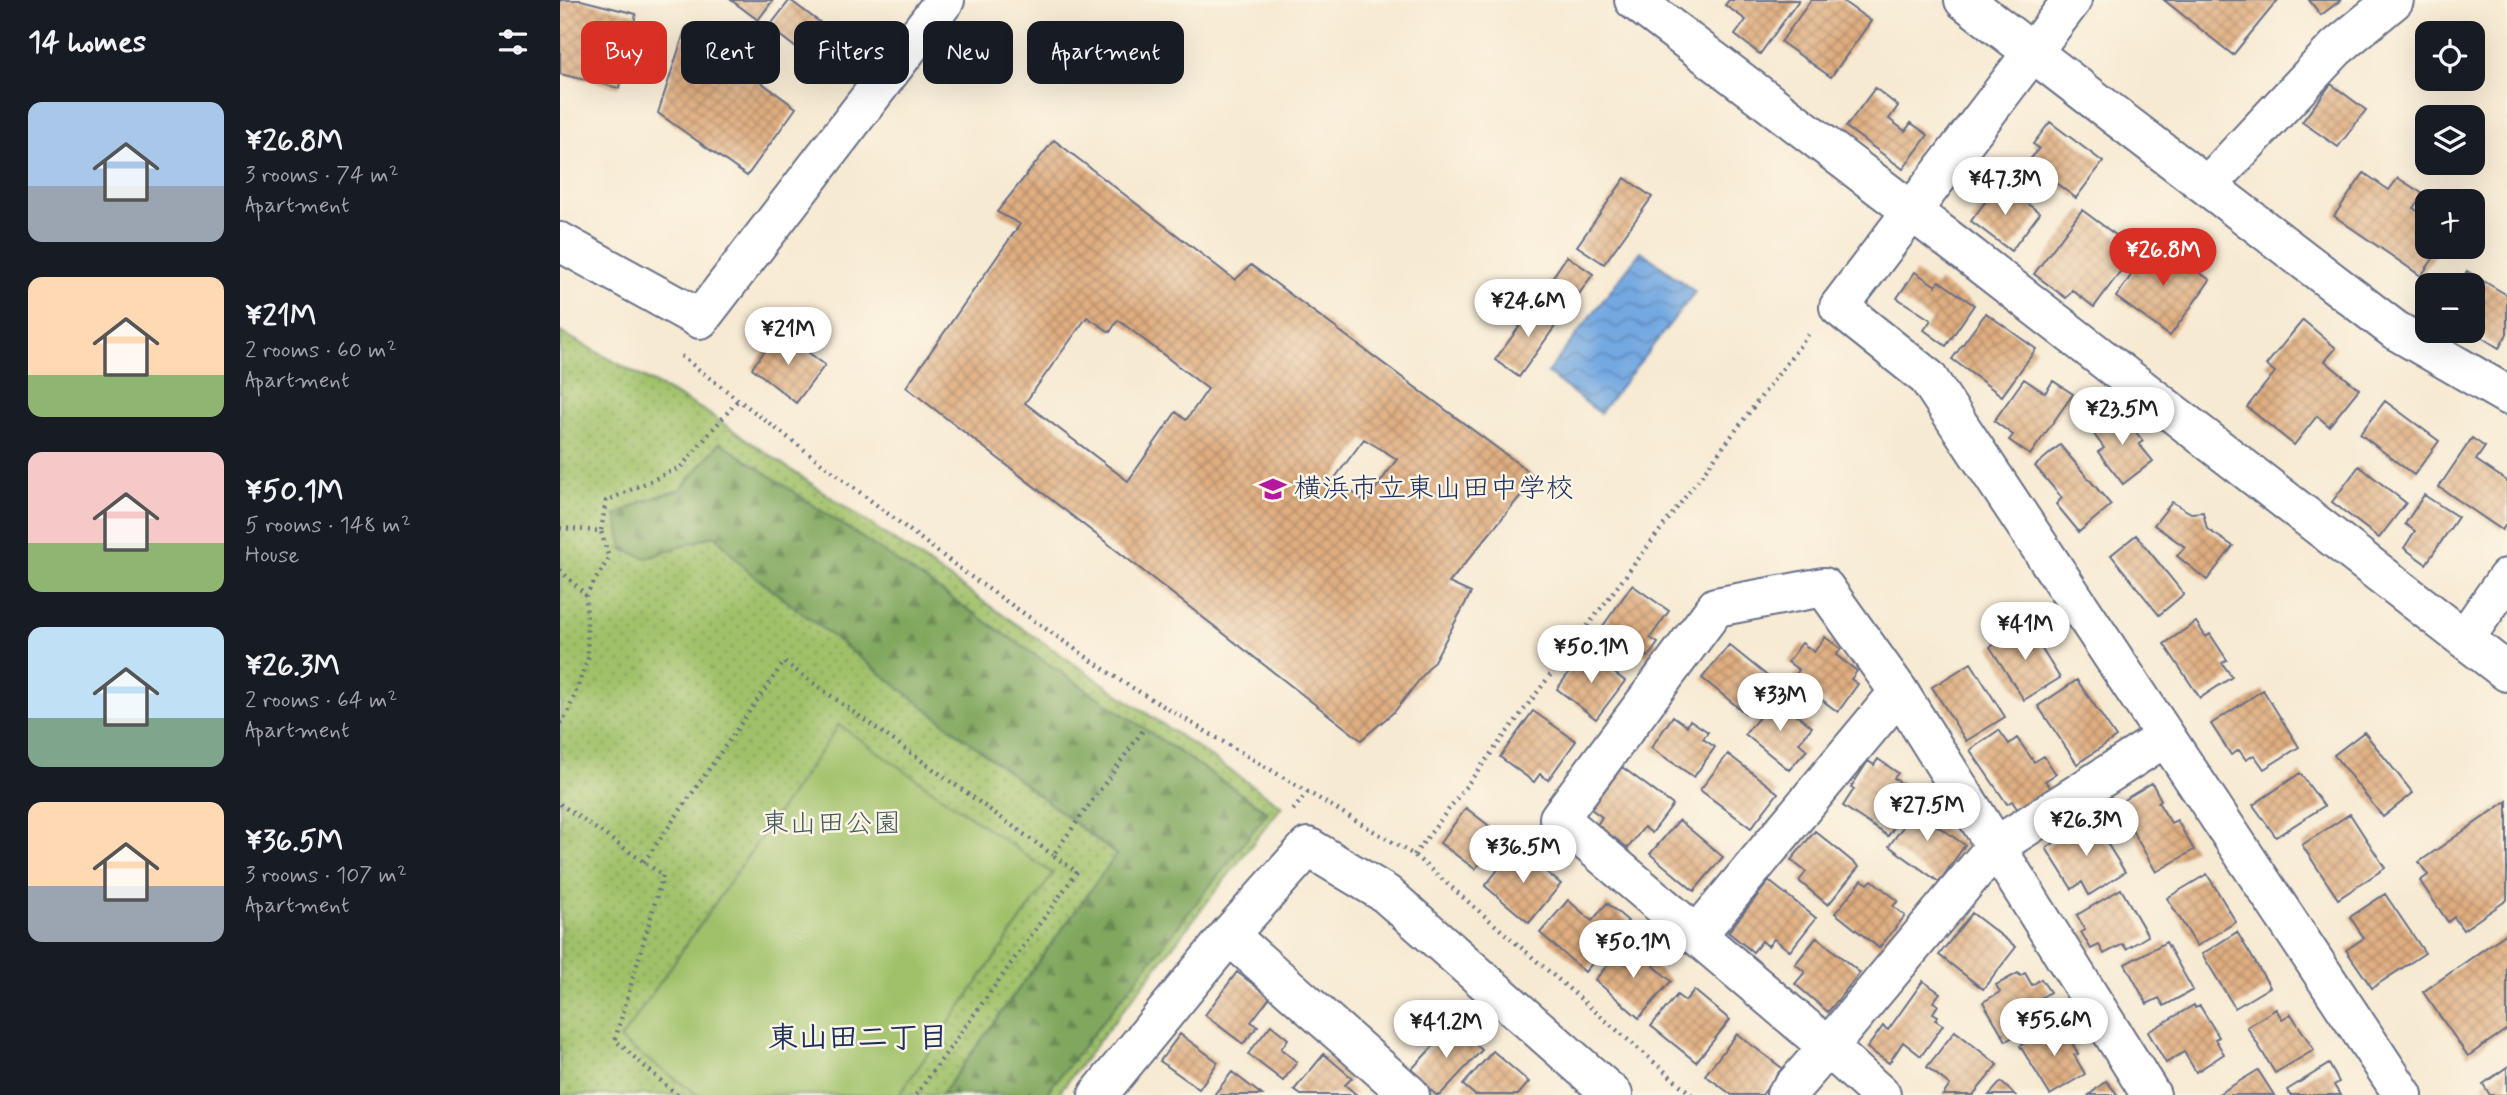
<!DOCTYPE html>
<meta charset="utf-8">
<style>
body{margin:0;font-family:Mynerve,"Klee One",sans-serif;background:#20242c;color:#f1f3f6;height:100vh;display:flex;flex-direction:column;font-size:26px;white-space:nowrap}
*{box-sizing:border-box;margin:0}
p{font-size:23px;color:#9ea1a6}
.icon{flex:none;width:38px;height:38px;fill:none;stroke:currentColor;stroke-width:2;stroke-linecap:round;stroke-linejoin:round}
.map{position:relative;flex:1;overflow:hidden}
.side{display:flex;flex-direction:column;background:#171b24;width:560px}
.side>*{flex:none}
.top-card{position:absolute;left:21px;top:21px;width:665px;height:63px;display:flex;gap:14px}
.tools{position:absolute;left:1855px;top:21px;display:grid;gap:14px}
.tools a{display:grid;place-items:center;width:70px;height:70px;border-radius:14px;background:#171b24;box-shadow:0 7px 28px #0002;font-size:35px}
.price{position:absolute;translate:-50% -60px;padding:0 16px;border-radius:24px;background:#fff;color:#222;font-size:23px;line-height:46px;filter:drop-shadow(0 2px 4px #0008)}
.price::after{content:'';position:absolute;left:50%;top:42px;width:21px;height:16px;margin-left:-10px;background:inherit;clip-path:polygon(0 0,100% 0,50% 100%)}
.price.current{background:#d93025;color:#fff}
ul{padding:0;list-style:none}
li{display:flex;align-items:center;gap:21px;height:175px;padding:0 28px}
li span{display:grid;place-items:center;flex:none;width:196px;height:140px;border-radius:14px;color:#555}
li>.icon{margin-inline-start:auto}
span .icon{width:84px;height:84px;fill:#fffc;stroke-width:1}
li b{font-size:30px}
h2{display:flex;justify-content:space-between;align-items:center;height:84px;padding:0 28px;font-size:30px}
.pill{padding:0 24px;border-radius:14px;background:#171b24;box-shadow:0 7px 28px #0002;font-size:24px;line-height:63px}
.pill.current{background:#d93025;color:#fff}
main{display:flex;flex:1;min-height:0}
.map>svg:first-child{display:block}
.grass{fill:url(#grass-dots);stroke:#5e7864;stroke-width:2}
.forest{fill:url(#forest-firs);stroke:#4e6b5e;stroke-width:2}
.garden{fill:#a0c169;stroke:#5e7864;stroke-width:2}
.water{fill:url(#water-waves);stroke:#476ca0;stroke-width:2}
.building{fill:url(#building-cross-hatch);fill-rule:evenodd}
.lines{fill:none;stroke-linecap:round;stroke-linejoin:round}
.minor-casing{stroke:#687087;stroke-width:42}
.path{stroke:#687087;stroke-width:4.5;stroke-dasharray:2 5;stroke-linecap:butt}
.minor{stroke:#fff;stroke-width:38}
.labels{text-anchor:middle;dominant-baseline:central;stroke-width:5;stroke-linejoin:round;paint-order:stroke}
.poi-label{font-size:28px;fill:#1b2f5e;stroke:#fcf5e5;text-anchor:start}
.park-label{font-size:28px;fill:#435b61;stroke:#fcf5e5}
.neighbourhood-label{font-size:30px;font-weight:bold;fill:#1b2f5e;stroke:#fcf5e5}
</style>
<main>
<section class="side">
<h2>14 homes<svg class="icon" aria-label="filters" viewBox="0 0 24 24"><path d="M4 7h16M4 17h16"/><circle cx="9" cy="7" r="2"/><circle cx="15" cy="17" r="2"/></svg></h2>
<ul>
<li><span style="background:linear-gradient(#a9c7e8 60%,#9aa5b1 0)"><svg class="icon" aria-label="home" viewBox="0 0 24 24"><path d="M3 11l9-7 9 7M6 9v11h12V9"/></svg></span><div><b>¥26.8M</b><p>3 rooms · 74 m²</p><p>Apartment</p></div></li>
<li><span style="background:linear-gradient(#ffd9b3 70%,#8fb573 0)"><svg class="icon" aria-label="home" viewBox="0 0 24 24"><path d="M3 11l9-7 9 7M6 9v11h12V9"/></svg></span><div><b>¥21M</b><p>2 rooms · 60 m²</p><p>Apartment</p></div></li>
<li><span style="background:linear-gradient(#f6c9c9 65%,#8fb573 0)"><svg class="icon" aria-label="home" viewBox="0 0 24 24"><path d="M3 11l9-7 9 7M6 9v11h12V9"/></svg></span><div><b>¥50.1M</b><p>5 rooms · 148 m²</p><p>House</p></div></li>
<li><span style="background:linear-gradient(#bfe0f5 65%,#7fa58c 0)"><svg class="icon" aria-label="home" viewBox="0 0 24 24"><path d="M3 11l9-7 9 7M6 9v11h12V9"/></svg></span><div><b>¥26.3M</b><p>2 rooms · 64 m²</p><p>Apartment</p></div></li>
<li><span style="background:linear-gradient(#ffd9b3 60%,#9aa5b1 0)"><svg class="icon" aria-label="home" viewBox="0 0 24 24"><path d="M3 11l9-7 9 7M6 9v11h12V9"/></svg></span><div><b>¥36.5M</b><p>3 rooms · 107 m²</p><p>Apartment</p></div></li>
</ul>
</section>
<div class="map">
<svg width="1947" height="1095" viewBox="0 0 1947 1095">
<defs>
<pattern id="grass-dots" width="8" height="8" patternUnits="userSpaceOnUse" patternTransform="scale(1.75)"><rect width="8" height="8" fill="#a0c169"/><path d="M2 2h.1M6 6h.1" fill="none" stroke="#829d5a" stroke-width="1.8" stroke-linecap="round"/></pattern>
<pattern id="forest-firs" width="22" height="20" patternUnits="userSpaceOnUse" patternTransform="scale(1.75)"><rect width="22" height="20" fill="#80a75d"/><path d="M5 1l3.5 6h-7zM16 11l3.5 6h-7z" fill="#688850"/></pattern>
<pattern id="water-waves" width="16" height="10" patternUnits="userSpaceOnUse" patternTransform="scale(1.75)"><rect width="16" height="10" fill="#73a8e1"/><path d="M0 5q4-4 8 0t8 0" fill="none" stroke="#5e89ba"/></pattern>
<pattern id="building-cross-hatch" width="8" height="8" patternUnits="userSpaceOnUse" patternTransform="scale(1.75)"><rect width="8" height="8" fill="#e0ae80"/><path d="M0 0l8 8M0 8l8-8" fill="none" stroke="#b58e6c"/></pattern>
</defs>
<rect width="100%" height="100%" fill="#fcf5e5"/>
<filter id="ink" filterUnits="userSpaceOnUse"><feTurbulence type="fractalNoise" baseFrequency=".0143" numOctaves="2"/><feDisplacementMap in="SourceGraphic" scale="14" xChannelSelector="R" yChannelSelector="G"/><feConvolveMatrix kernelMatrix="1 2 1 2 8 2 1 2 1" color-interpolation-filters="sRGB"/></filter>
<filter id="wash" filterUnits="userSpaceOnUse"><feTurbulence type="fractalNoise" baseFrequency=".00686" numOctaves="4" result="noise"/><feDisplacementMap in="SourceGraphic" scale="28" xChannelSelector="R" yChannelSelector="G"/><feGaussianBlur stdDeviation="1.57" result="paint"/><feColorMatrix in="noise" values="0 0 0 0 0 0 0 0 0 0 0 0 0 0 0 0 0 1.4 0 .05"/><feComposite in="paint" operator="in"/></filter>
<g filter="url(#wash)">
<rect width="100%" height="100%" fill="#f7ead3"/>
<path class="grass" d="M 0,332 L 145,411 L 722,806 L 497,1095 L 0,1095 Z"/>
<path class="forest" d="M 160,442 L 708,812 L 485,1095 L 381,1095 L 556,855 L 185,569 L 155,535 L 87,558 L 63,550 L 56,515 L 88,499 L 120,490 Z"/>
<path class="garden" d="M 279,725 L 493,874 L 339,1095 L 138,1095 L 60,1040 Z"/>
<path class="water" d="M 1081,251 L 1135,292 L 1040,413 L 987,373 Z"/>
<g id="blocks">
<path class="building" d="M 0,0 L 21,0 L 76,14 L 59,88 L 0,74 Z
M 171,0 L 213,0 L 198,20 Z
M 230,0 L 278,36 L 257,64 L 209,27 Z
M 1169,0 L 1239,0 L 1200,54 L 1175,35 L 1186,20 L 1165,5 Z
M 1251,0 L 1285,0 L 1284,2 L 1311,21 L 1271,77 L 1221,42 Z
M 1604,0 L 1718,0 L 1673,55 Z
M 1749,0 L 1781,0 L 1761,15 Z
M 126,27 L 236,108 L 187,176 L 98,113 Z
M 1771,84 L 1806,110 L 1778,147 L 1742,122 Z
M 1315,88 L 1338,106 L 1329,119 L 1345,131 L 1351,123 L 1368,135 L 1343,169 L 1286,127 Z
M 1490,122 L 1543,162 L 1516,198 L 1468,162 L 1479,148 L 1473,144 Z
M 494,140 L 675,280 L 691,265 L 976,477 L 889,583 L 911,593 L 874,661 L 835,711 L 801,740 L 346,387 L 460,224 L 437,212 ZM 527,317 L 550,332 L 558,320 L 648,389 L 626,420 L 616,412 L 568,481 L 465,403 ZM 804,439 L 837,459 L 806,502 L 774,479 Z
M 1804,173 L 1829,190 L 1838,178 L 1863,194 L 1853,208 L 1867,217 L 1867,247 L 1881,247 L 1861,276 L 1774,216 Z
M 1065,178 L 1092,197 L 1044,264 L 1017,246 Z
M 1439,183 L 1480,213 L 1451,251 L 1411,221 Z
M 1522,210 L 1576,250 L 1534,307 L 1512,290 L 1506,298 L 1474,274 Z
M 1595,241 L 1650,280 L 1610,336 L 1556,297 Z
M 1007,256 L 1033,274 L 1005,314 L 980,296 Z
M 1907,271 L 1947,295 L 1947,334 L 1939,348 L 1913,332 L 1913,285 L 1899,285 Z
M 1355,272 L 1376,286 L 1379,281 L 1414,305 L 1386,346 L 1364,330 L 1371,320 L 1337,298 Z
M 978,301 L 1001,318 L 959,377 L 935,360 Z
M 1426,313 L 1476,349 L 1442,396 L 1392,359 Z
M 207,318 L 220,327 L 209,343 L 197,334 Z
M 1743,320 L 1776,348 L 1765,361 L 1799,389 L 1769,426 L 1757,416 L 1734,445 L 1687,407 L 1715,372 L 1706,365 Z
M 220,331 L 265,365 L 236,403 L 192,368 Z
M 1464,379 L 1485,393 L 1493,381 L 1513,394 L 1470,455 L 1449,440 L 1453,435 L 1434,421 Z
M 1825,401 L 1879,441 L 1854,475 L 1800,434 Z
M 1564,409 L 1579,428 L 1575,431 L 1583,441 L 1579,444 L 1593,461 L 1563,484 L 1538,452 L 1544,448 L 1533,433 Z
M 1912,438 L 1925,447 L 1916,460 L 1947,481 L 1947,523 L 1942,530 L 1879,487 Z
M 1500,445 L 1551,505 L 1519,532 L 1496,504 L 1502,498 L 1475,466 Z
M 1799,466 L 1846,503 L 1819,538 L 1772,502 Z
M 1864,495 L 1898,517 L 1866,564 L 1844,548 L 1855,531 L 1845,524 Z
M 1612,502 L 1631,513 L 1643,512 L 1647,529 L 1673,546 L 1647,580 L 1617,556 L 1625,547 L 1594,525 Z
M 1576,535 L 1624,594 L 1599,615 L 1551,555 Z
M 1072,585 L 1109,611 L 1090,638 L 1098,643 L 1088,657 L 1043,626 Z
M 1636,622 L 1646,637 L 1650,634 L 1667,660 L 1662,663 L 1672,677 L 1640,698 L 1604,644 Z
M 1466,624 L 1500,678 L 1464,700 L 1430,647 Z
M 1265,637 L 1281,649 L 1276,655 L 1297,671 L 1291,679 L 1298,684 L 1278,712 L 1233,678 L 1239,670 L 1228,662 L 1242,643 L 1254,652 Z
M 1169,645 L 1211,679 L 1185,713 L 1142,678 Z
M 1025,651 L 1065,681 L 1036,719 L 997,689 Z
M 1411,663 L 1445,717 L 1406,741 L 1372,687 Z
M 1517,680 L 1556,737 L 1517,764 L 1478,706 Z
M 1703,690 L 1739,747 L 1704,769 L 1694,755 L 1686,760 L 1679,750 L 1671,755 L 1651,724 Z
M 1216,697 L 1252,727 L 1239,743 L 1247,750 L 1229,770 L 1185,734 Z
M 973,711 L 1016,741 L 988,780 L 980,774 L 974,782 L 940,757 Z
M 1113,716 L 1127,726 L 1130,720 L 1148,732 L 1143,739 L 1155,747 L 1134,777 L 1091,748 Z
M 1439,730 L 1449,744 L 1457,738 L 1474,762 L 1484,756 L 1496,774 L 1485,781 L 1491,788 L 1458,810 L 1452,801 L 1447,804 L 1410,750 Z
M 1804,732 L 1853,793 L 1823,817 L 1774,755 Z
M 1168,754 L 1218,793 L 1191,828 L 1140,790 Z
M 1318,759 L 1338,773 L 1334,778 L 1357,794 L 1328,836 L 1283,806 L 1294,789 L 1291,787 L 1308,761 L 1314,765 Z
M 1062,767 L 1113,805 L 1092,833 L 1084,827 L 1068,848 L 1037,825 L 1042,817 L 1031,809 Z
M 1740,773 L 1764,806 L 1716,837 L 1693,805 Z
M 1592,783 L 1601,800 L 1598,802 L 1611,823 L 1617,820 L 1634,850 L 1596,872 L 1557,804 Z
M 1947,801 L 1947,900 L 1903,930 L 1894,917 L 1888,922 L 1860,881 L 1868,875 L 1859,862 Z
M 1361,802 L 1382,817 L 1376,825 L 1405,845 L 1379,882 L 1329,846 Z
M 906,808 L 941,835 L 915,869 L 880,843 Z
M 1790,814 L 1825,868 L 1778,899 L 1742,845 Z
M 1532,819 L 1565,872 L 1529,895 L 1522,882 L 1512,889 L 1486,848 Z
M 1119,820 L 1163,857 L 1134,891 L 1090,854 Z
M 1255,831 L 1299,867 L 1268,905 L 1239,881 L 1246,872 L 1231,860 Z
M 956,847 L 1001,884 L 969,923 L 925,886 Z
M 1647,874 L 1676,922 L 1637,946 L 1607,898 Z
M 1302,880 L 1308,884 L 1312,880 L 1338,901 L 1333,906 L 1345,916 L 1319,948 L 1275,913 Z
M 1209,881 L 1256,918 L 1230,951 L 1214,939 L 1208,946 L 1202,941 L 1193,952 L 1168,932 Z
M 1561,889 L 1588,936 L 1566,949 L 1563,944 L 1544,954 L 1539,945 L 1531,949 L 1521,932 L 1525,930 L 1517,915 Z
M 1825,894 L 1865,953 L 1812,988 L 1786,950 L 1804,938 L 1790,917 Z
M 1008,900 L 1032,921 L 1047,903 L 1068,921 L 1025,972 L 980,933 Z
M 1412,913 L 1456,947 L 1423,989 L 1379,955 Z
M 1677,932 L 1710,987 L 1675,1008 L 1642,954 Z
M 1947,933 L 1947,1029 L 1908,1056 L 1863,992 Z
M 1257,937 L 1300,973 L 1268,1012 L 1235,984 L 1245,972 L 1235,964 Z
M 1067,942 L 1111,981 L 1079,1018 L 1035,980 Z
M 1606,942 L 1633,990 L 1604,1006 L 1599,998 L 1587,1004 L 1565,964 Z
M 677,972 L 710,997 L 691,1022 L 698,1026 L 683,1044 L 645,1015 Z
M 1458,973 L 1460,976 L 1465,973 L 1472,985 L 1481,979 L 1490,992 L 1476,1001 L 1486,1018 L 1446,1041 L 1423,1002 L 1440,992 L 1436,985 Z
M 1363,981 L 1380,993 L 1373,1002 L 1378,1005 L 1373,1013 L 1378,1016 L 1375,1020 L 1383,1025 L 1361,1056 L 1343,1042 L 1329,1063 L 1307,1048 L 1323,1026 L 1328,1030 Z
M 1134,990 L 1170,1020 L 1136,1062 L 1091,1026 L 1117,995 L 1125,1001 Z
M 1634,1005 L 1635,1008 L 1640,1006 L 1659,1037 L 1655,1039 L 1664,1054 L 1636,1072 L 1624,1052 L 1606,1063 L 1588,1032 Z
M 1716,1009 L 1722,1019 L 1731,1014 L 1754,1050 L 1715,1073 L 1687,1027 Z
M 1509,1022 L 1516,1033 L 1509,1037 L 1518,1054 L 1514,1055 L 1525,1074 L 1490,1095 L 1460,1046 L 1498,1024 L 1500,1027 Z
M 894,1024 L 922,1050 L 880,1095 L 876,1095 L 850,1071 Z
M 711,1025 L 728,1039 L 721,1049 L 737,1062 L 723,1081 L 688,1054 Z
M 1395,1031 L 1438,1065 L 1413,1095 L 1383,1095 L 1390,1085 L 1367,1067 Z
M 620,1034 L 658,1062 L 639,1089 L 600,1061 Z
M 1177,1034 L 1222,1068 L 1202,1095 L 1172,1095 L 1145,1075 Z
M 933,1051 L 969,1082 L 958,1095 L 915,1095 L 903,1085 Z
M 764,1054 L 792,1078 L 785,1085 L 797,1095 L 741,1095 L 734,1090 Z
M 1769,1064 L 1779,1082 L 1774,1085 L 1780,1095 L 1730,1095 L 1727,1090 Z
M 1947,1067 L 1947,1095 L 1930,1095 L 1923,1084 Z
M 1698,1070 L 1714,1095 L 1657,1095 Z
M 672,1072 L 702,1095 L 654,1095 Z
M 1546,1081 L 1558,1095 L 1529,1095 Z
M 1441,1082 L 1455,1095 L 1429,1095 Z"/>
</g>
</g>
<g filter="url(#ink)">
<use href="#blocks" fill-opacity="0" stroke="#687087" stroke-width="2"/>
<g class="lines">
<g class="minor-casing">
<path id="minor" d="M 1074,0 L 1396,245 L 1947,672
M 1404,0 L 1835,330 L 1947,395
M 1512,0 L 1279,307 L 1368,378 L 1843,1095
M 1647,186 L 1776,48 L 1834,0
M 0,242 L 140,319 L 385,0
M 1905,638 L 1947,578
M 669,935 L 850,1095
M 1136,936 L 1339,692
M 538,1095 L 669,935 L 748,847 L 826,894 L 1053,1095
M 1226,1095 L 1268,1047 L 999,818 L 1156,607 L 1264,587 L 1339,692 L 1591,1095
M 1321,1095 L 1268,1047 L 1435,847 L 1604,738"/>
</g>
<path class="path" d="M 121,356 L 407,574 L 561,681 L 854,855 L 1132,1095
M 0,528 L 41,531 L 46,501 L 121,467 L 178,400
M 0,570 L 26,595
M 0,723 L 7,715 L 28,659 L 26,595 L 49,558 L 41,531
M 0,804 L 103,875 L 55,1040 L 117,1095
M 733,810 L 748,792
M 854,855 L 1251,331
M 84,862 L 224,662 L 493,855
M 356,1095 L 517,872 L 493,855 L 584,729"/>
<use href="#minor" class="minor"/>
</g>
</g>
<defs>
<g id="school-bare" transform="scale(2.1)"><path d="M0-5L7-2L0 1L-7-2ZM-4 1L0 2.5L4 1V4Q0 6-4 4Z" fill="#b5179e" stroke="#fcf5e5" stroke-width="2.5" paint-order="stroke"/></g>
</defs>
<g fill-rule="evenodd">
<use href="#school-bare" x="713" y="489"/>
</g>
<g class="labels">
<g class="poi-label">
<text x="734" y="489">横浜市立東山田中学校</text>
</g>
<g class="park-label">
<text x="271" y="824">東山田公園</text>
</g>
<g class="neighbourhood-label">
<text x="298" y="1038">東山田二丁目</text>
</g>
</g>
</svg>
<div class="tools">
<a><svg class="icon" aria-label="locate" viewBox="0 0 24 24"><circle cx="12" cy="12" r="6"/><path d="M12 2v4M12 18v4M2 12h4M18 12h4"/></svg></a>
<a><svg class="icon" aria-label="layers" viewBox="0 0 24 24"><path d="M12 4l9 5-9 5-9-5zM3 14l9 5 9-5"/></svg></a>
<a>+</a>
<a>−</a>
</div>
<b class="price" style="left:1445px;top:217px">¥47.3M</b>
<b class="price current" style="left:1603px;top:288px">¥26.8M</b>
<b class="price" style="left:968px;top:339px">¥24.6M</b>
<b class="price" style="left:228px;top:367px">¥21M</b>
<b class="price" style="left:1562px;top:447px">¥23.5M</b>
<b class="price" style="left:1465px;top:662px">¥41M</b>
<b class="price" style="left:1031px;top:685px">¥50.1M</b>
<b class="price" style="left:1220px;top:733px">¥33M</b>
<b class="price" style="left:1367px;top:843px">¥27.5M</b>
<b class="price" style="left:1526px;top:858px">¥26.3M</b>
<b class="price" style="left:963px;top:885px">¥36.5M</b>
<b class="price" style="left:1073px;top:980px">¥50.1M</b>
<b class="price" style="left:1494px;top:1058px">¥55.6M</b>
<b class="price" style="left:886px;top:1060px">¥41.2M</b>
<div class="top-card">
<a class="pill current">Buy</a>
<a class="pill">Rent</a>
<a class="pill">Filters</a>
<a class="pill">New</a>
<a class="pill">Apartment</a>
</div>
</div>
</main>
